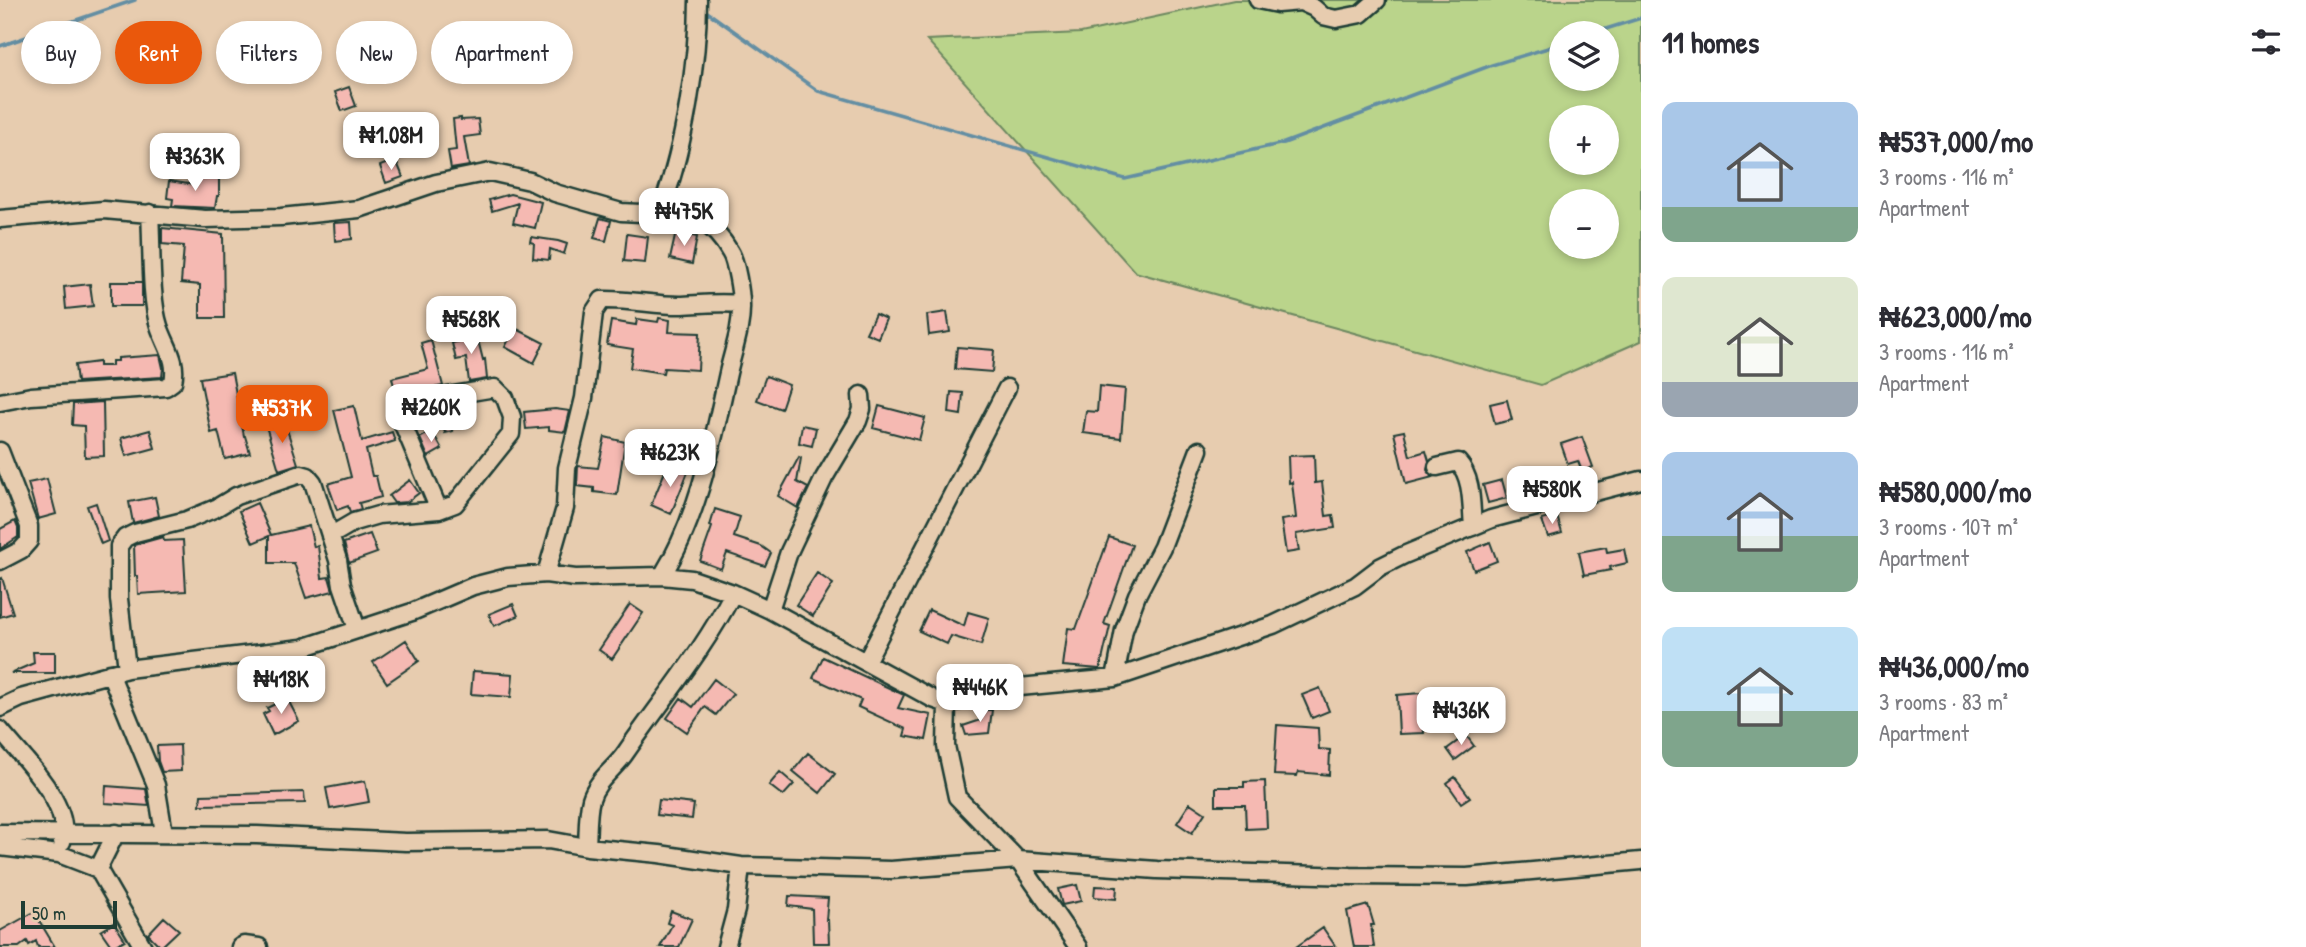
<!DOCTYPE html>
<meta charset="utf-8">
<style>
body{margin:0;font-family:"Patrick Hand",sans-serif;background:#f2f2f3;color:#2b2b33;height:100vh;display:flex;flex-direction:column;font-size:26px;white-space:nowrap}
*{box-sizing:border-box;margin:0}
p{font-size:23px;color:#7c7c81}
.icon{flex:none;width:38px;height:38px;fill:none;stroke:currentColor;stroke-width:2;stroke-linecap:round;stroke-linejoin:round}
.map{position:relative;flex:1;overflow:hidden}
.side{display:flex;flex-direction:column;background:#fff;width:665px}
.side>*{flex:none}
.guide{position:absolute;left:21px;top:21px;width:665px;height:63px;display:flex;gap:14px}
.fabs{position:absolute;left:1549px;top:21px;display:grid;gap:14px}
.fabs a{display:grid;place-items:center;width:70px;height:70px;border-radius:50%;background:#fff;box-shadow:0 4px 10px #0003;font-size:35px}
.scale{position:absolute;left:21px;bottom:18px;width:96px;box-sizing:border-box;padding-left:7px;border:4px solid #1f3d34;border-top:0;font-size:19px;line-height:24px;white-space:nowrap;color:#1f3d34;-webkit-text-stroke:5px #e7ccaf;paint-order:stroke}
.price{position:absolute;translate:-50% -60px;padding:0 16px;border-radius:14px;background:#fff;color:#222;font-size:23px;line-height:46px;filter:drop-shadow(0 2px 4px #0008)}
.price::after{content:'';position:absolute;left:50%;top:42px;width:21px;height:16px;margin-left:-10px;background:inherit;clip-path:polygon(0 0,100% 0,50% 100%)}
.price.selected{background:#ea580c;color:#fff}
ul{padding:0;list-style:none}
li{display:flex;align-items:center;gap:21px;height:175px;padding:0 21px}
li span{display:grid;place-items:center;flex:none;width:196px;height:140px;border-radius:14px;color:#555}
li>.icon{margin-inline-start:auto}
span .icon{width:84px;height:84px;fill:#fffc;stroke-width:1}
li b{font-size:30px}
h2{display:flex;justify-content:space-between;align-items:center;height:84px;padding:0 21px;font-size:30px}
.chip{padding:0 24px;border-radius:32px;background:#fff;box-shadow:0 4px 10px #0003;font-size:24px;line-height:63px}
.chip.selected{background:#ea580c;color:#fff}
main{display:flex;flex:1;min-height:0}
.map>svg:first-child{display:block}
.green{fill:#bad48b;stroke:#6c8860;stroke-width:2;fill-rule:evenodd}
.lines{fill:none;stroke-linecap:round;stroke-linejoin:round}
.stream{stroke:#638ea3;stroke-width:3.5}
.building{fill:#f5b9b2;stroke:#1f3d34;stroke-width:2}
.minor-casing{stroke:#1f3d34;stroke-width:21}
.minor{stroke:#e7ccaf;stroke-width:16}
</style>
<main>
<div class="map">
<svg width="1641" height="947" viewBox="0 0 1641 947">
<rect width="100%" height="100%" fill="#e7ccaf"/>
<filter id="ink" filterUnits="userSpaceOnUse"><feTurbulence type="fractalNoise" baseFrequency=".0143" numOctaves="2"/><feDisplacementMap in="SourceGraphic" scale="14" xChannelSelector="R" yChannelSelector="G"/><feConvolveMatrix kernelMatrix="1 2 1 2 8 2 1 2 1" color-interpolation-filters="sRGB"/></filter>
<g filter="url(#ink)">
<path class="green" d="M 1234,0 L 1641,0 L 1641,341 L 1541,385 L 1135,272 L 927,40 L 1081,33 ZM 1561,33 L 1606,33 L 1606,79 L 1561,79 ZM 1561,117 L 1606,117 L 1606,163 L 1561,163 ZM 1561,201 L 1606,201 L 1606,247 L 1561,247 Z"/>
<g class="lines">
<path class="stream" d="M 703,9 L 818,91 L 1125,179 L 1284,143 L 1492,65 L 1561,44
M 1593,33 L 1641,18
M 0,46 L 135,0"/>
</g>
<path class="building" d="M 349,87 L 356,106 L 342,111 L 335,92 Z
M 461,118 L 461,120 L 478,119 L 480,135 L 464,137 L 469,166 L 451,169 L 448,151 L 456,150 L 453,119 Z
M 396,160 L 403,177 L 386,183 L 380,166 Z
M 195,177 L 219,178 L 219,196 L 217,196 L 215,208 L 172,206 L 173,199 L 167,198 L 169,181 L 195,185 Z
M 510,194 L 541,202 L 535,228 L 513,223 L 518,203 L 492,211 L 489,200 Z
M 600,218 L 611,221 L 606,241 L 594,238 Z
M 351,222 L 352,239 L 335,241 L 334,223 Z
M 162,228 L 223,234 L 224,318 L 200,318 L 200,285 L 181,283 L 184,246 L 162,244 Z
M 676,232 L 697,237 L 692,264 L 670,259 Z
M 627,234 L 648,237 L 645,263 L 624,261 Z
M 531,237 L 558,241 L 567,244 L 564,254 L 550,249 L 549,260 L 533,258 L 534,243 L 530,242 Z
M 111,282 L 142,282 L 142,306 L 111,306 Z
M 90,284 L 93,306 L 66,309 L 64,287 Z
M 947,312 L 950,332 L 929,335 L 927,315 Z
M 875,314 L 886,319 L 878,338 L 866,333 Z
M 659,318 L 670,320 L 669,332 L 700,333 L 698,370 L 664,368 L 663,373 L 630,368 L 633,349 L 607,345 L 611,321 L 636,325 L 637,319 L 658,322 Z
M 515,328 L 544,343 L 534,363 L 505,347 Z
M 476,332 L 483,360 L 485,359 L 487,379 L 469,382 L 466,358 L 456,360 L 452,343 L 457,342 L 455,336 Z
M 431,340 L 443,386 L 415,391 L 397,398 L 392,378 L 428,369 L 421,343 Z
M 957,347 L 994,350 L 992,372 L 955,369 Z
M 160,355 L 163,368 L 162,377 L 77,382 L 75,365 L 99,362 L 99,366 L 112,366 L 112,361 L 118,361 L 118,358 Z
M 232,373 L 244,436 L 245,436 L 250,453 L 225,459 L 218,431 L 211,433 L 200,378 Z
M 766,376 L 789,385 L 781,409 L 757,400 Z
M 1099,386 L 1125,389 L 1121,438 L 1083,433 L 1086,411 L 1097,412 Z
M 951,392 L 963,393 L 961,415 L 949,413 Z
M 1507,400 L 1512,420 L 1495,424 L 1490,404 Z
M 103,402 L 104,456 L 85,457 L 84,426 L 72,425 L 73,404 Z
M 354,406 L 362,441 L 392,432 L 395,441 L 366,450 L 372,476 L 376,476 L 381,497 L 359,503 L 361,509 L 350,512 L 348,506 L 337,510 L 328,484 L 351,477 L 334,410 Z
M 450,406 L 451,413 L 456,411 L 459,421 L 451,423 L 453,431 L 445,433 L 438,408 Z
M 879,406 L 925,418 L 919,440 L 873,428 Z
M 555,409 L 570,411 L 565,432 L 549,430 L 549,427 L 526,429 L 524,412 Z
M 284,420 L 298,464 L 279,470 L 266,426 Z
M 802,425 L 816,428 L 812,446 L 799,443 Z
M 150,430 L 155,448 L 126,456 L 121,438 Z
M 432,431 L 442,449 L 428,457 L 420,438 Z
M 1404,431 L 1410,456 L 1426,451 L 1429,461 L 1427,470 L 1433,477 L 1406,484 L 1394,433 Z
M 605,437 L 625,442 L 617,495 L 594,492 L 594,488 L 577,486 L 578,466 L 598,468 Z
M 1582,437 L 1593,467 L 1582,471 L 1578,461 L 1568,464 L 1561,444 Z
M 1314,455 L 1315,483 L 1322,482 L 1326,516 L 1333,515 L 1335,528 L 1296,534 L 1299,551 L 1286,553 L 1281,520 L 1296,518 L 1292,482 L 1289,483 L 1288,456 Z
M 799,457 L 801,458 L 797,482 L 808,488 L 798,508 L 778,496 Z
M 668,464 L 688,472 L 671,514 L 651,505 Z
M 47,479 L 56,514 L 38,519 L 28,483 Z
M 410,480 L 419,493 L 407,502 L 394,503 L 389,496 Z
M 1502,480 L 1507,498 L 1488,503 L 1483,485 Z
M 155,497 L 159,516 L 133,523 L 129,502 Z
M 96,503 L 108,541 L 101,544 L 87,506 Z
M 257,503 L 271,535 L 309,526 L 314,547 L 318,546 L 322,578 L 329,577 L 333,591 L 306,598 L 294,563 L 269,563 L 269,536 L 253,543 L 239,511 Z
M 715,509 L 740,517 L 734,537 L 761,546 L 771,553 L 765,566 L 727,553 L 721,569 L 700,561 L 712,527 L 710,526 Z
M 1557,516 L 1562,533 L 1548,537 L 1542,520 Z
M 15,521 L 18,528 L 18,537 L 0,549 L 0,529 Z
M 370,534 L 377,553 L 349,563 L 344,543 Z
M 163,537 L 164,541 L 183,540 L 186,591 L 138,594 L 137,576 L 135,576 L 134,545 Z
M 1109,537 L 1132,545 L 1104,624 L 1110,626 L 1100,669 L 1063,666 L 1068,628 L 1076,629 Z
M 1490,542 L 1497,561 L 1474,570 L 1467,552 Z
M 1606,547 L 1607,552 L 1624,549 L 1627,563 L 1610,567 L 1611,570 L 1584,575 L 1579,552 Z
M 817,573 L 833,584 L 813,616 L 796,605 Z
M 2,578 L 13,613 L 0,617 L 0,579 Z
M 513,604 L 518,616 L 494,626 L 489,614 Z
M 630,604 L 643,613 L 612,659 L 599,650 Z
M 929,610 L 964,626 L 968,612 L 989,618 L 981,645 L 951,636 L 947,644 L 919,631 Z
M 406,640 L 419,661 L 387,683 L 373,662 Z
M 33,652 L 55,652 L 55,673 L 11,673 L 34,663 Z
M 823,657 L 904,695 L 898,708 L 931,715 L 926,740 L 904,736 L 906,729 L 858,707 L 861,700 L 813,678 Z
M 473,671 L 513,674 L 511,697 L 471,694 Z
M 714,679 L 733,694 L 716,715 L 705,707 L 687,732 L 667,718 L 681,698 L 693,707 Z
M 1320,688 L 1329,711 L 1312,718 L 1302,695 Z
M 1421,693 L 1424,733 L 1399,734 L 1397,695 Z
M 287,698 L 299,721 L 273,735 L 263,714 L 269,711 L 267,708 Z
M 981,710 L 992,710 L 989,733 L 966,735 L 963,726 L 981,720 Z
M 1277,725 L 1318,728 L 1319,749 L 1330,750 L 1329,775 L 1298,772 L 1297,776 L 1274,775 Z
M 1466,735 L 1474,746 L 1455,760 L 1447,749 Z
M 180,745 L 181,771 L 162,772 L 158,761 L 157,746 Z
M 808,753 L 835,774 L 820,793 L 793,771 Z
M 780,772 L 794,784 L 783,796 L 769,785 Z
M 1455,777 L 1470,797 L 1461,803 L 1447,783 Z
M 365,781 L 369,802 L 330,809 L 326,788 Z
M 1265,781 L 1267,828 L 1246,829 L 1245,805 L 1216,805 L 1216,787 L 1244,787 L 1244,782 Z
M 106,786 L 146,789 L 149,806 L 105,803 Z
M 304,792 L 305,803 L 200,805 L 201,795 Z
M 659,800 L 694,804 L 692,819 L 657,815 Z
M 1190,803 L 1205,813 L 1192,833 L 1177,823 Z
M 1077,885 L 1081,901 L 1062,905 L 1058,889 Z
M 1095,886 L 1117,887 L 1116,899 L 1094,897 Z
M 789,896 L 828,898 L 826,920 L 828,920 L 829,943 L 813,943 L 812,909 L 788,906 Z
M 1368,905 L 1374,925 L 1371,925 L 1374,947 L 1354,947 L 1347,911 Z
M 671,911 L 692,919 L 679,947 L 660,947 L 672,925 L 667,923 Z
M 34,912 L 55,947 L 38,947 L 36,941 L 29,945 L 27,941 L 19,947 L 0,947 L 0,931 Z
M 164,917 L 179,930 L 161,947 L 148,934 Z
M 114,923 L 125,940 L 112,947 L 101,931 Z
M 1323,928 L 1336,947 L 1296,947 Z"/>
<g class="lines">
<g class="minor-casing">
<path id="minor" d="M 1258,0 L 1277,4 L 1301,2 L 1314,8 L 1323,16 L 1336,19 L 1361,14 L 1377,0
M 0,219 L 104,210 L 205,219 L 281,217 L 359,209 L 436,183 L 490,172 L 530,181 L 555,193 L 621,212 L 641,213 L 663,204
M 0,402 L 31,396 L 166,387 L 173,382 C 178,360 166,347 159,326 C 150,299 152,243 150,213
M 0,451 L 29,526 L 29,541 L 21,550 L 0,561
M 1437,467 L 1458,462 C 1473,478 1471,506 1473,527
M 330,536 L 354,522 L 378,515 L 439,510 L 399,415 L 403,407 L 417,401 L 495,388 L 505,398 L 512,417 L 511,434 L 455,504 L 439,510
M 546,574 L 565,508 L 567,468 L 584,398 L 594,312 L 602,300 C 628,299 654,305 680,305 C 702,304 718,302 741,304
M 662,576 C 699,516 713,441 728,373 C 733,351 742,327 741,304 C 741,293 736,261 730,252 C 713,222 694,215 663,204 C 684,146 698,62 698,0
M 770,610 L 789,552 L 824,478 L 858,421 L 862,409 L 861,395
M 866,662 L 1007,388
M 127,669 L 119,599 L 119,546 L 125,538 L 135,533 L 187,520 L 216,508 L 236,496 L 301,474 L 308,476 L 313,482 L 338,560 L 342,585 L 357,629
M 110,673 L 156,785 L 164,833
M 1115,678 L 1124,630 L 1137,595 L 1162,547 L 1199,450
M 947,704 L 946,746 L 957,797 L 1018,860 L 1078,947
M 0,708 L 21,698 L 127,669 L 302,648 L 412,612 L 473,586 L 508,577 L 546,574 L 575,578 L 662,576 L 692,579 L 733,593 L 770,610 L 933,699 L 947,704 L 1009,688 L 1115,678 L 1273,625 L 1355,586 L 1380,567 L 1404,555 L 1491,519 L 1641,480
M 0,730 C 22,757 73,805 62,842
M 0,833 L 257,835 L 406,842 L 548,840 L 587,847 L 659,854 L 741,866 L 891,870 L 1018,860 L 1157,870 L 1351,876 L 1467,877 L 1641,861
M 0,847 L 59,854 L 98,869 L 143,947
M 587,847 C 588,832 587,814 591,799 C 597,779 615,769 626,752 C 662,700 704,650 733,593
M 98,869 L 116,833
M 240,947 L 244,945 L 259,947
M 726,947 L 736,910 L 741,866"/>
</g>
<use href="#minor" class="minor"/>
</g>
</g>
</svg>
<div class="fabs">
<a><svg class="icon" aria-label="layers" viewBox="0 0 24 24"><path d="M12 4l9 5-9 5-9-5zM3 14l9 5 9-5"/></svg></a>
<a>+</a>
<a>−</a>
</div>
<div class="scale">50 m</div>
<b class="price" style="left:391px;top:172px">₦1.08M</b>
<b class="price" style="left:195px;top:193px">₦363K</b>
<b class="price" style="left:684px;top:248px">₦475K</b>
<b class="price" style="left:471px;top:356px">₦568K</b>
<b class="price" style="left:431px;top:444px">₦260K</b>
<b class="price selected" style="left:282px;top:445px">₦537K</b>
<b class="price" style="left:670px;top:489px">₦623K</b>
<b class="price" style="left:1552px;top:526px">₦580K</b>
<b class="price" style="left:281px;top:716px">₦418K</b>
<b class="price" style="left:980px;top:724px">₦446K</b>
<b class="price" style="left:1461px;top:747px">₦436K</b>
<div class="guide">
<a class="chip">Buy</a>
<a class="chip selected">Rent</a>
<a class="chip">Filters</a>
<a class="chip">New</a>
<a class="chip">Apartment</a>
</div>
</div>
<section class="side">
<h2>11 homes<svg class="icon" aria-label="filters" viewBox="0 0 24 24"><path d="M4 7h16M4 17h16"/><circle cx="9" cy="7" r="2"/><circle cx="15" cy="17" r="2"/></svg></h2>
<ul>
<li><span style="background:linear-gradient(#a9c7e8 75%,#7fa58c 0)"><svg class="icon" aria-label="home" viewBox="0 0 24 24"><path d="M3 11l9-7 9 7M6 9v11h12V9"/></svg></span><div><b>₦537,000/mo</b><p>3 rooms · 116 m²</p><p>Apartment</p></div></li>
<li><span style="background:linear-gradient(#dfe7d0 75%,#9aa5b1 0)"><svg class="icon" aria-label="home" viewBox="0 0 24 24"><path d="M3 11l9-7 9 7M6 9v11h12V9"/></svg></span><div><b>₦623,000/mo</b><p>3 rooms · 116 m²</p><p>Apartment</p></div></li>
<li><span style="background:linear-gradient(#a9c7e8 60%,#7fa58c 0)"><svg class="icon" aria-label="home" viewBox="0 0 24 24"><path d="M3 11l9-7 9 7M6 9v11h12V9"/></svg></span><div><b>₦580,000/mo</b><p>3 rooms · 107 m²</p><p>Apartment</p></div></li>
<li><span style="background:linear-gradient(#bfe0f5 60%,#7fa58c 0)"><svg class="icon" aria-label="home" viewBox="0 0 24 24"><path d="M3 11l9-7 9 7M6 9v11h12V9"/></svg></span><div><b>₦436,000/mo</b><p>3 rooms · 83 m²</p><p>Apartment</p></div></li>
</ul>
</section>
</main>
